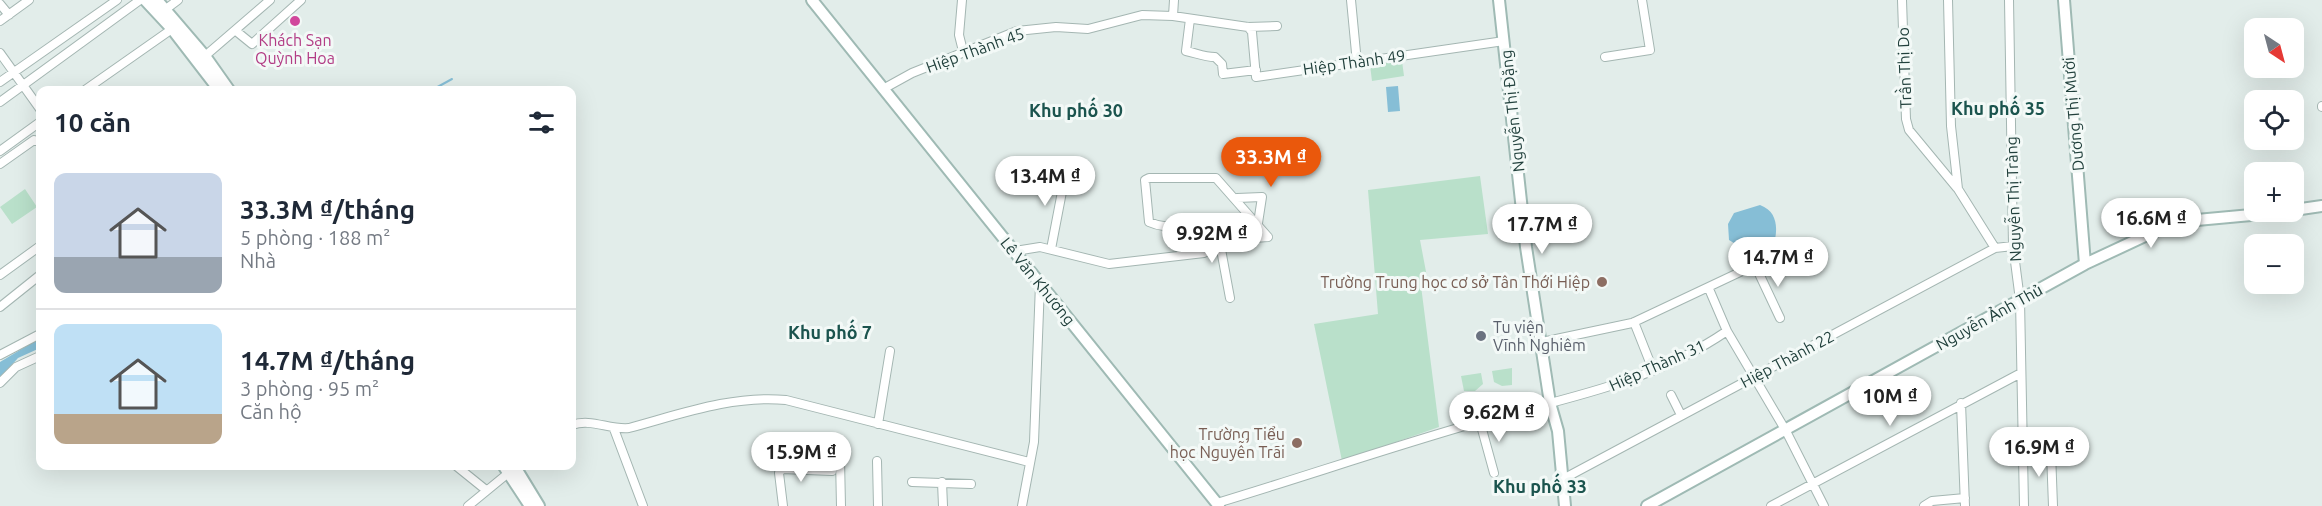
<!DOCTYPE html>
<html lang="vi">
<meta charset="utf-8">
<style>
body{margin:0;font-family:Ubuntu,sans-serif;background:#f2f2f3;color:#1f2937;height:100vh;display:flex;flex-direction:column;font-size:22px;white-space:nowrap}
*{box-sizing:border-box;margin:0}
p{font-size:20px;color:#747a83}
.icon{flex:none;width:33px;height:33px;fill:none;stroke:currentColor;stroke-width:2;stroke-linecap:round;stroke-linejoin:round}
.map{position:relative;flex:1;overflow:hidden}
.panel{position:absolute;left:36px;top:86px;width:540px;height:384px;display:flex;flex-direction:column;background:#fff;border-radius:12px;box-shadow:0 6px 24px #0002}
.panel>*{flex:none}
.needle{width:39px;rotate:144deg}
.fabs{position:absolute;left:2244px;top:18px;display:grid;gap:12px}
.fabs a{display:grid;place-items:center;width:60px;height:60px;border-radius:12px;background:#fff;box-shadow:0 6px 24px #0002;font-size:30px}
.price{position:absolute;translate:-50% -51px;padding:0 14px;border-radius:21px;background:#fff;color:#222;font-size:20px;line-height:39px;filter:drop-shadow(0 2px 3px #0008)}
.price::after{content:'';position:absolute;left:50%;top:36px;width:18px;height:14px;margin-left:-9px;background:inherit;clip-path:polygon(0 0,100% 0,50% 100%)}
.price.on{background:#ea580c;color:#fff}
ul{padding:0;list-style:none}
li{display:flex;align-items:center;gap:18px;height:150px;padding:0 18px}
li+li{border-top:2px solid #e0e1e3}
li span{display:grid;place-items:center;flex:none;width:168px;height:120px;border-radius:12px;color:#555}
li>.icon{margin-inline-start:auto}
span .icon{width:72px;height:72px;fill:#fffc;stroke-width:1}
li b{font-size:26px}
h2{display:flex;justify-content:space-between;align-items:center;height:72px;padding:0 18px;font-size:26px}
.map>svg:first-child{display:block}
.green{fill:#b9e0ca}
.water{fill:#86bed6}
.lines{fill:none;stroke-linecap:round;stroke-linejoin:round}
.stream{stroke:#86bed6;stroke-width:2}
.street-casing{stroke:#a4b6b2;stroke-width:10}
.secondary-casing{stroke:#9fbab4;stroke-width:14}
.street{stroke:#fff;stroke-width:8}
.secondary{stroke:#fff;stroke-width:10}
.hotel-dot{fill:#d1479c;stroke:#f3f9f7;stroke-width:2}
.education-dot{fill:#8d6e63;stroke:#f3f9f7;stroke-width:2}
.worship-dot{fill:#6b7280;stroke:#f3f9f7;stroke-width:2}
.labels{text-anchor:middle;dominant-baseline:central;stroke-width:6;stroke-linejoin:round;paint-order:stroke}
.hotel-label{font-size:16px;fill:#b23c85;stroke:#f3f9f7}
.street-label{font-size:16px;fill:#21403c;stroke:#f3f9f7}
.education-label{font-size:16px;fill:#785e54;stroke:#f3f9f7;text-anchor:end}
.worship-label{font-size:16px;fill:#5b616d;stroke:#f3f9f7;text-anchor:start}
.neighbourhood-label{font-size:18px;font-weight:bold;fill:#1b544e;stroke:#f3f9f7}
</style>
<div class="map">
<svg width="2322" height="506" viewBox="0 0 2322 506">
<rect width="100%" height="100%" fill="#e2edea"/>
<path class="green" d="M 1402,61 L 1404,76 L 1372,81 L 1370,65 Z
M 1480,176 L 1488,234 L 1420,240 L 1427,277 L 1420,278 L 1439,427 L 1342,461 L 1314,324 L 1378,314 L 1368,190 Z
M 25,189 L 37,207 L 12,224 L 0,207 Z
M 1512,368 L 1512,385 L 1502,386 L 1494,382 L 1492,371 Z
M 1481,373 L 1483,384 L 1475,391 L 1464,391 L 1461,376 Z"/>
<path class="water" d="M 1398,86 L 1400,111 L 1388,112 L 1386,87 Z
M 1760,205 C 1779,212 1778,231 1773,247 C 1756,254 1744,250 1729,240 L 1728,224 L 1734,213 Z
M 40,338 L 40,348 L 18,358 L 0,378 L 0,362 Z"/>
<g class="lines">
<path class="stream" d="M 432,90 L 452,79"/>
<g class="street-casing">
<path id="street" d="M 962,0 L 959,35 L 963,51
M 1351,0 L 1357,63
M 1902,0 L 1906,119 L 1909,130 L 1957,188
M 1948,0 L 1951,126 L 1958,189 L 1995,248
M 2009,0 L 2013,246 L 2020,300 L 2024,506
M 0,4 L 9,15
M 166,9 L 178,0
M 1173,16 L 1174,0
M 1190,19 L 1186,51 C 1196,53 1204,57 1215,57 L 1222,64 L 1223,74 L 1256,70
M 0,21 L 29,0
M 1248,27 L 1252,32 L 1256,77 L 1504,41
M 236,31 L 252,44 L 301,0
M 0,53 L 40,109
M 205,56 L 270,0
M 1605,57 L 1650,50 L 1642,0
M 0,82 L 117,0
M 883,89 L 912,73 L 1017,31 L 1056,27 L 1088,29 L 1142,15 L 1173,16 L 1248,27 L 1277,26
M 85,90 L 172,29
M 0,102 L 140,0
M 2322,106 L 2322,107
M 0,151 L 40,122
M 0,164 L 34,140 L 40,142
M 1237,198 L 1262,197 L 1258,223
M 1220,244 L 1230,298
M 1051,249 L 1066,171
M 1015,251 L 1040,247 L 1109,264 L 1204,253 L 1227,240 L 1268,237
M 1210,251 C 1192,210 1178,235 1149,222 L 1145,180 L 1149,178 L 1216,178 L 1268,237
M 0,275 L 40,246
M 1709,289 L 1727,331 L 1786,431 L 1824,506
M 0,307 L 40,275
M 1634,322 L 1653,370
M 1542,342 L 1632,323 L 1755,265 L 1780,318
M 0,355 L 40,334
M 0,383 L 16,367 L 40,356
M 1671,395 L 1681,415
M 1961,403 L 1965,506
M 1480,422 L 1494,473
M 878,424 L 890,351
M 572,425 C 591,418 609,430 629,428 C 681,414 732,395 786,400 L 1029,462
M 614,429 L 643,506
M 2023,454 L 2051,452 L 2053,506
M 840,459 L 841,506
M 877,461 L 878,506
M 455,465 L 486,490
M 1563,479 L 1995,248 L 2013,246
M 912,482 L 971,484
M 942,482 L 943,506
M 1217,503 C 1303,477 1388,448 1475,423 C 1563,398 1648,385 1727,331
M 468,506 L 512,470
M 783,506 L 779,473 L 782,469 L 832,471
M 1022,506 L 1034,442 L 1040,284
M 1771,506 L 2021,373
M 1924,506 L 1932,501 L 1965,498"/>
</g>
<g class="secondary-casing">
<path id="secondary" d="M 145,0 L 172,29 L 219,90
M 157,0 L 205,56 L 229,90
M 812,0 L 1219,506
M 1499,0 L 1526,247 L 1550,403 L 1558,431 L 1565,506
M 2064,0 L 2085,264
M 2294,210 L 2322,206
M 503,465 L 530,506
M 514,465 L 539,506
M 1647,506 L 2085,264 L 2175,222 L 2284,212"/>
</g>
<use href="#street" class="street"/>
<use href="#secondary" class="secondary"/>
</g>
<circle class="hotel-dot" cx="295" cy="21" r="6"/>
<g class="education-dot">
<circle cx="1602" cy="282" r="6"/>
<circle cx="1297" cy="443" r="6"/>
</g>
<circle class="worship-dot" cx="1481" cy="336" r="6"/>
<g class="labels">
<g class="hotel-label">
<text x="295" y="40">Khách Sạn<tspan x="295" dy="18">Quỳnh Hoa</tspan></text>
</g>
<g class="street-label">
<text transform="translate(975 50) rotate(-20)">Hiệp Thành 45</text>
<text transform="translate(1354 62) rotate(-8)">Hiệp Thành 49</text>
<text transform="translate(1904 68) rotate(-92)">Trần Thị Do</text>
<text transform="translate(1512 111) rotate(-96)">Nguyễn Thị Đặng</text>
<text transform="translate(2073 114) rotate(-95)">Dương Thị Mười</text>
<text transform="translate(2013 199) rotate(-92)">Nguyễn Thị Tràng</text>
<text transform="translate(1038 281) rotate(51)">Lê Văn Khương</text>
<text transform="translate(1989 317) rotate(-29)">Nguyễn Ảnh Thủ</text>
<text transform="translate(1787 359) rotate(-28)">Hiệp Thành 22</text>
<text transform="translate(1657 365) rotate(-24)">Hiệp Thành 31</text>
</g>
<g class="education-label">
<text x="1590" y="282">Trường Trung học cơ sở Tân Thới Hiệp</text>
<text x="1285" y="434">Trường Tiểu<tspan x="1285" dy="18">học Nguyễn Trãi</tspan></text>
</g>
<g class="worship-label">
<text x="1493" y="327">Tu viện<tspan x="1493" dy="18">Vĩnh Nghiêm</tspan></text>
</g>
<g class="neighbourhood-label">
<text x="1998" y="108">Khu phố 35</text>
<text x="1076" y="110">Khu phố 30</text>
<text x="830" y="332">Khu phố 7</text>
<text x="1540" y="486">Khu phố 33</text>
</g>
</g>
</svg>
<div class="fabs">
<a><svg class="needle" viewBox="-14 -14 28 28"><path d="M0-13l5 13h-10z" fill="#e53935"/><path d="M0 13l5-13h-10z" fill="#747a83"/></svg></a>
<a><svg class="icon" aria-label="locate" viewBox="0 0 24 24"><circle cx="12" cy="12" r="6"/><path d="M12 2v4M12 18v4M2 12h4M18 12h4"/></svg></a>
<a>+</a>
<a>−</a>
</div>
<b class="price on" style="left:1271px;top:188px">33.3M ₫</b>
<b class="price" style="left:1045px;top:207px">13.4M ₫</b>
<b class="price" style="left:2151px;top:249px">16.6M ₫</b>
<b class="price" style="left:1542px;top:255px">17.7M ₫</b>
<b class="price" style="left:1212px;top:264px">9.92M ₫</b>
<b class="price" style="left:1778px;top:288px">14.7M ₫</b>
<b class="price" style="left:1890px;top:427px">10M ₫</b>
<b class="price" style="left:1499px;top:443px">9.62M ₫</b>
<b class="price" style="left:2039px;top:478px">16.9M ₫</b>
<b class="price" style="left:801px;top:483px">15.9M ₫</b>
<section class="panel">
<h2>10 căn<svg class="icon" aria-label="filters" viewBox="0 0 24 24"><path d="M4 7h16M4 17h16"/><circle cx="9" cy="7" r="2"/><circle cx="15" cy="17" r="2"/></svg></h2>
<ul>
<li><span style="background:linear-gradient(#c9d6e8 70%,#9aa5b1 0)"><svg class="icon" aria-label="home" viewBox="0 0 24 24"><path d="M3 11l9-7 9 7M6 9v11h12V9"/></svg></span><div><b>33.3M ₫/tháng</b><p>5 phòng · 188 m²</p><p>Nhà</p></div></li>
<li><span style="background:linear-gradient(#bfe0f5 75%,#b9a48a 0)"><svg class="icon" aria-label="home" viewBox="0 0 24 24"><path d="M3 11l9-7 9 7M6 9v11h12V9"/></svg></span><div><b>14.7M ₫/tháng</b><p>3 phòng · 95 m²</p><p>Căn hộ</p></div></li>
</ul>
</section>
</div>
